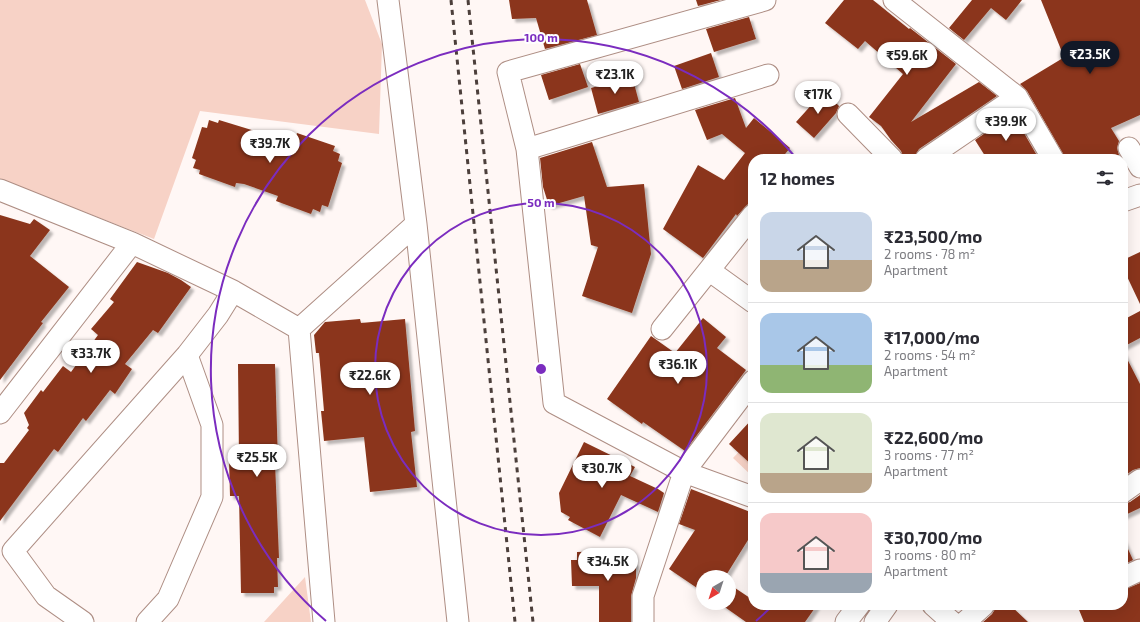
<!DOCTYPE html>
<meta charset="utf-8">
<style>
body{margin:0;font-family:"Exo 2",sans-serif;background:#f2f2f3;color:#2b2b33;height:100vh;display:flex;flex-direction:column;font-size:15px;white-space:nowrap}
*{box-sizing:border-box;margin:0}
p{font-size:13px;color:#7c7c81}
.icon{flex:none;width:22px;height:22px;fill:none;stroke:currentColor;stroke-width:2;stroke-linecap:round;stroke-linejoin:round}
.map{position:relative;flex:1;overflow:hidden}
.sheet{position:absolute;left:748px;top:154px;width:380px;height:456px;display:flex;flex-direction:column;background:#fff;border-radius:16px;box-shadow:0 4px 16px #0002}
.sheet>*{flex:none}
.needle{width:26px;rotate:219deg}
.controls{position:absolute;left:696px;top:570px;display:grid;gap:8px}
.controls a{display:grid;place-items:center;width:40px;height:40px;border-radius:50%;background:#fff;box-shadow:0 4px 16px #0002;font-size:20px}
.price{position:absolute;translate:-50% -34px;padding:0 9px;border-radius:14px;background:#fff;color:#222;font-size:13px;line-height:26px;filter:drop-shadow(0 1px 2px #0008)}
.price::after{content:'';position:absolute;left:50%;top:24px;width:12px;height:9px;margin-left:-6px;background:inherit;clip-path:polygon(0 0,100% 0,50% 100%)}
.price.selected{background:#111827;color:#fff}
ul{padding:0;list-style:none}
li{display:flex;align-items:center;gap:12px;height:100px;padding:0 12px}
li+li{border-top:1px solid #e1e1e2}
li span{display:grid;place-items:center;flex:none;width:112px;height:80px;border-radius:12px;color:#555}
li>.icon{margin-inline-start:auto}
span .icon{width:48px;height:48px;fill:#fffc;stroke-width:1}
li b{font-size:17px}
h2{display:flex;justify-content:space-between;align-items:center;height:48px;padding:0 12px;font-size:17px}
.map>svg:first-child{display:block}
.green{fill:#f7d2c6}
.building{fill:#8b361b;filter:url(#shadow)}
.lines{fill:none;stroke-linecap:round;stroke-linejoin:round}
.minor-casing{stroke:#ae8e84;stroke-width:23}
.minor{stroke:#fff;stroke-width:21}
.rail{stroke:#4c3f3b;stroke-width:3;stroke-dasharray:5 5;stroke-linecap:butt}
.ring{fill:none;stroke:#7b2cbf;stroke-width:2}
.centre{fill:#7b2cbf;stroke:#fff;stroke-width:2}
.ring-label{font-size:12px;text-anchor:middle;font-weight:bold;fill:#7b2cbf;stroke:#fff;stroke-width:4;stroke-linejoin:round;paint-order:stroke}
</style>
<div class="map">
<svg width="1140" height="622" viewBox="0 0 1140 622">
<defs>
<filter id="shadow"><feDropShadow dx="3.5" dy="3.5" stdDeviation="1" flood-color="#0004"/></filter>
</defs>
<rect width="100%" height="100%" fill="#fff7f5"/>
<path class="green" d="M 0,0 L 365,0 L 382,44 L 379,134 L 200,111 L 154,239 L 0,179 Z
M 753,437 L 753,477 L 733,458 Z
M 305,577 L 311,622 L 264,622 Z"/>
<path class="building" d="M 509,0 L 587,0 L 597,35 L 545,49 L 536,18 L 512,19 Z
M 696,0 L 721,0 L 698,6 Z
M 844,0 L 873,0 L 909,29 L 910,28 L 956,64 L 911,122 L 979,82 L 997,96 L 919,149 L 915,156 L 910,159 L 904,159 L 901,151 L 891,140 L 881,126 L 869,117 L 903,74 L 865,41 L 858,49 L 825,23 Z
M 972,0 L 1022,0 L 1006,20 L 991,8 L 964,40 L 949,28 Z
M 1041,0 L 1140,0 L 1140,115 L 1111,128 L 1119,141 L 1117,148 L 1119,155 L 1111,159 L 1066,159 L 1027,91 L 1020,84 L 1063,58 L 1064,57 Z
M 749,17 L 756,39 L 714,52 L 706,29 Z
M 711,53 L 719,77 L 682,89 L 674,66 Z
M 580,64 L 588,87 L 549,100 L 541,75 Z
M 632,76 L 639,102 L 598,114 L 591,88 Z
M 824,91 L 839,106 L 836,113 L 814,138 L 796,122 Z
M 735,98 L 746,128 L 754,118 L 790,148 L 781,159 L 753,159 L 753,203 L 748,204 L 737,216 L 736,214 L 703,258 L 663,229 L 698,165 L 724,180 L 745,153 L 722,134 L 707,140 L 695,110 Z
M 1013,114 L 1039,159 L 987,159 L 975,140 Z
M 209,120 L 218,123 L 219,120 L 255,131 L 254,134 L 288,144 L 291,137 L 295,139 L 297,133 L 335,146 L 333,151 L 340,154 L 338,161 L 342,163 L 328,207 L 322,205 L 320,212 L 313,209 L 311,214 L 276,201 L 278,196 L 244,184 L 236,183 L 235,187 L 199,174 L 200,170 L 193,168 L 196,160 L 192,158 L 202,127 L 207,128 Z
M 592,142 L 607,187 L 644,184 L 651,254 L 632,313 L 582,296 L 598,247 L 591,245 L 584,196 L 549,206 L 543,187 L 540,158 Z
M 0,215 L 30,224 L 34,219 L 50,230 L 30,256 L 69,287 L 41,322 L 43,323 L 0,380 Z
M 1140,252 L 1140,304 L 1123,268 L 1123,260 Z
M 137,262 L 168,273 L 181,280 L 191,287 L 158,333 L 153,330 L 125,364 L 132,369 L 115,394 L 110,390 L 86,421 L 83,418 L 58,452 L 54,449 L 0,521 L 0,463 L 4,463 L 29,430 L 27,428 L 29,425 L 24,413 L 41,390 L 43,392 L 63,366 L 71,372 L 98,335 L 91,329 L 114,302 L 110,299 Z
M 1140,311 L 1140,338 L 1123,347 L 1123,320 Z
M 703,318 L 726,337 L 717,348 L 746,370 L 685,451 L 643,422 L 642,424 L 607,399 L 651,336 L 675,353 Z
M 360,319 L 361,323 L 405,319 L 415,431 L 411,432 L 417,487 L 370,492 L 364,437 L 324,441 L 321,411 L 324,411 L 319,353 L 316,353 L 314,335 L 325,322 Z
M 1123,351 L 1140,384 L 1140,468 L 1133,470 L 1123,477 Z
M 238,364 L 275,364 L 278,462 L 275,463 L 279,558 L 277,558 L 278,587 L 274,587 L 274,593 L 241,593 L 239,496 L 230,496 L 229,460 L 239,460 Z
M 753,418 L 753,466 L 729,444 Z
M 584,442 L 635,467 L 630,476 L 658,489 L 664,493 L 658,512 L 621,495 L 600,537 L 568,520 L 570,517 L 561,512 L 559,493 Z
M 691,489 L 753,513 L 753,542 L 748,540 L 725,577 L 703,577 L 703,592 L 669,569 L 695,530 L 679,524 Z
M 1140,495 L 1140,508 L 1123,516 L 1123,504 L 1130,502 Z
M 1123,538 L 1133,560 L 1123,565 Z
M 615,551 L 615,555 L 633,554 L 634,563 L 636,563 L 636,578 L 631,596 L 631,622 L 599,622 L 599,586 L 572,586 L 571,560 L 577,560 L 577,552 Z
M 1140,583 L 1140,622 L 1084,622 L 1077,605 L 1123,605 L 1123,590 Z
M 729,584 L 753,600 L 753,605 L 817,605 L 805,622 L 746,622 L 719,603 L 729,603 Z
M 996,605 L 1010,605 L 1028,622 L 983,622 L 992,614 L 995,609 Z"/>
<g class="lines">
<g class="minor-casing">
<path id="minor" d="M 388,0 L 416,224 L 458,622
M 894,0 L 1017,97 L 1053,159
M 848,114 L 892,159
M 1129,148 L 1140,167
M 527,149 L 768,75
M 926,159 L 1017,97
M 0,190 L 132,243 L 233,291 L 299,329 L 416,224
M 1123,201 L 1140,195
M 710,271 L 753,302
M 299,329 L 324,622
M 662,329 L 753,215
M 0,413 L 132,243
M 1123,492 L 1140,480
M 753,497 L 684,472 L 554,403 L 527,149 L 508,72 L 765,0
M 1123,578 L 1140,570
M 933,605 L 952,622
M 83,622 L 46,596 L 13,551 L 187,355 L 218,315 L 233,291
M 147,622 L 168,599 L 212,497 L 212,425 L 187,355
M 643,622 L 643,596 L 684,472 L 753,381
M 846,622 L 859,605
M 875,622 L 887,605
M 965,622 L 984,605"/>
</g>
<use href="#minor" class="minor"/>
<path class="rail" d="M 451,0 L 515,622
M 468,0 L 533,622"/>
</g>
<g class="ring">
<circle cx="541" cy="369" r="166"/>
<path d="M773 605A331 331 0 0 1 756 621M326 621A331 331 0 1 1 796 158"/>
</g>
<circle cx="541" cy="369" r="6" class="centre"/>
<g class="ring-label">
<text x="541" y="42">100 m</text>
<text x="541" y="207">50 m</text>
</g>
</svg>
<div class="controls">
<a><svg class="needle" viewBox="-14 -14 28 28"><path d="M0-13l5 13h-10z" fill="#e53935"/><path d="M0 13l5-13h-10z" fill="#7c7c81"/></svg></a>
</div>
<b class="price selected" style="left:1090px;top:75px">₹23.5K</b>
<b class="price" style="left:907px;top:76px">₹59.6K</b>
<b class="price" style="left:615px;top:95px">₹23.1K</b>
<b class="price" style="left:818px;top:115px">₹17K</b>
<b class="price" style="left:1006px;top:142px">₹39.9K</b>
<b class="price" style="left:270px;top:164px">₹39.7K</b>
<b class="price" style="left:91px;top:374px">₹33.7K</b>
<b class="price" style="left:678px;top:385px">₹36.1K</b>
<b class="price" style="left:370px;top:396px">₹22.6K</b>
<b class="price" style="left:257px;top:478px">₹25.5K</b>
<b class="price" style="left:602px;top:489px">₹30.7K</b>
<b class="price" style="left:608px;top:582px">₹34.5K</b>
<section class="sheet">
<h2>12 homes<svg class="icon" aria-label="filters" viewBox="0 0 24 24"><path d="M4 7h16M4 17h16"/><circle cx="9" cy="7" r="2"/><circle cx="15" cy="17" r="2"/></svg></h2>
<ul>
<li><span style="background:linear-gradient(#c9d6e8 60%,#b9a48a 0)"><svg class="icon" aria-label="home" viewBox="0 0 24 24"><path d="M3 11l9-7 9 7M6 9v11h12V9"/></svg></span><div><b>₹23,500/mo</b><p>2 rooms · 78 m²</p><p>Apartment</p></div></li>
<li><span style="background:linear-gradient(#a9c7e8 65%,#8fb573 0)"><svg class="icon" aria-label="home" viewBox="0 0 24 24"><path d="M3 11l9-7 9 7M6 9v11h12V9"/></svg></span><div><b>₹17,000/mo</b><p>2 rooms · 54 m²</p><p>Apartment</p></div></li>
<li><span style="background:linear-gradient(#dfe7d0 75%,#b9a48a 0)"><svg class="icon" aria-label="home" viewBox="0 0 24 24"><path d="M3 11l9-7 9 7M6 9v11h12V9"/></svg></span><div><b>₹22,600/mo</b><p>3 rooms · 77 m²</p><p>Apartment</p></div></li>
<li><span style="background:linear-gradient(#f6c9c9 75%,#9aa5b1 0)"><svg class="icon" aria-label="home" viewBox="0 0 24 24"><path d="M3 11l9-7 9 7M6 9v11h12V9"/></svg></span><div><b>₹30,700/mo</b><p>3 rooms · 80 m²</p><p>Apartment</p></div></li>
</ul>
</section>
</div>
